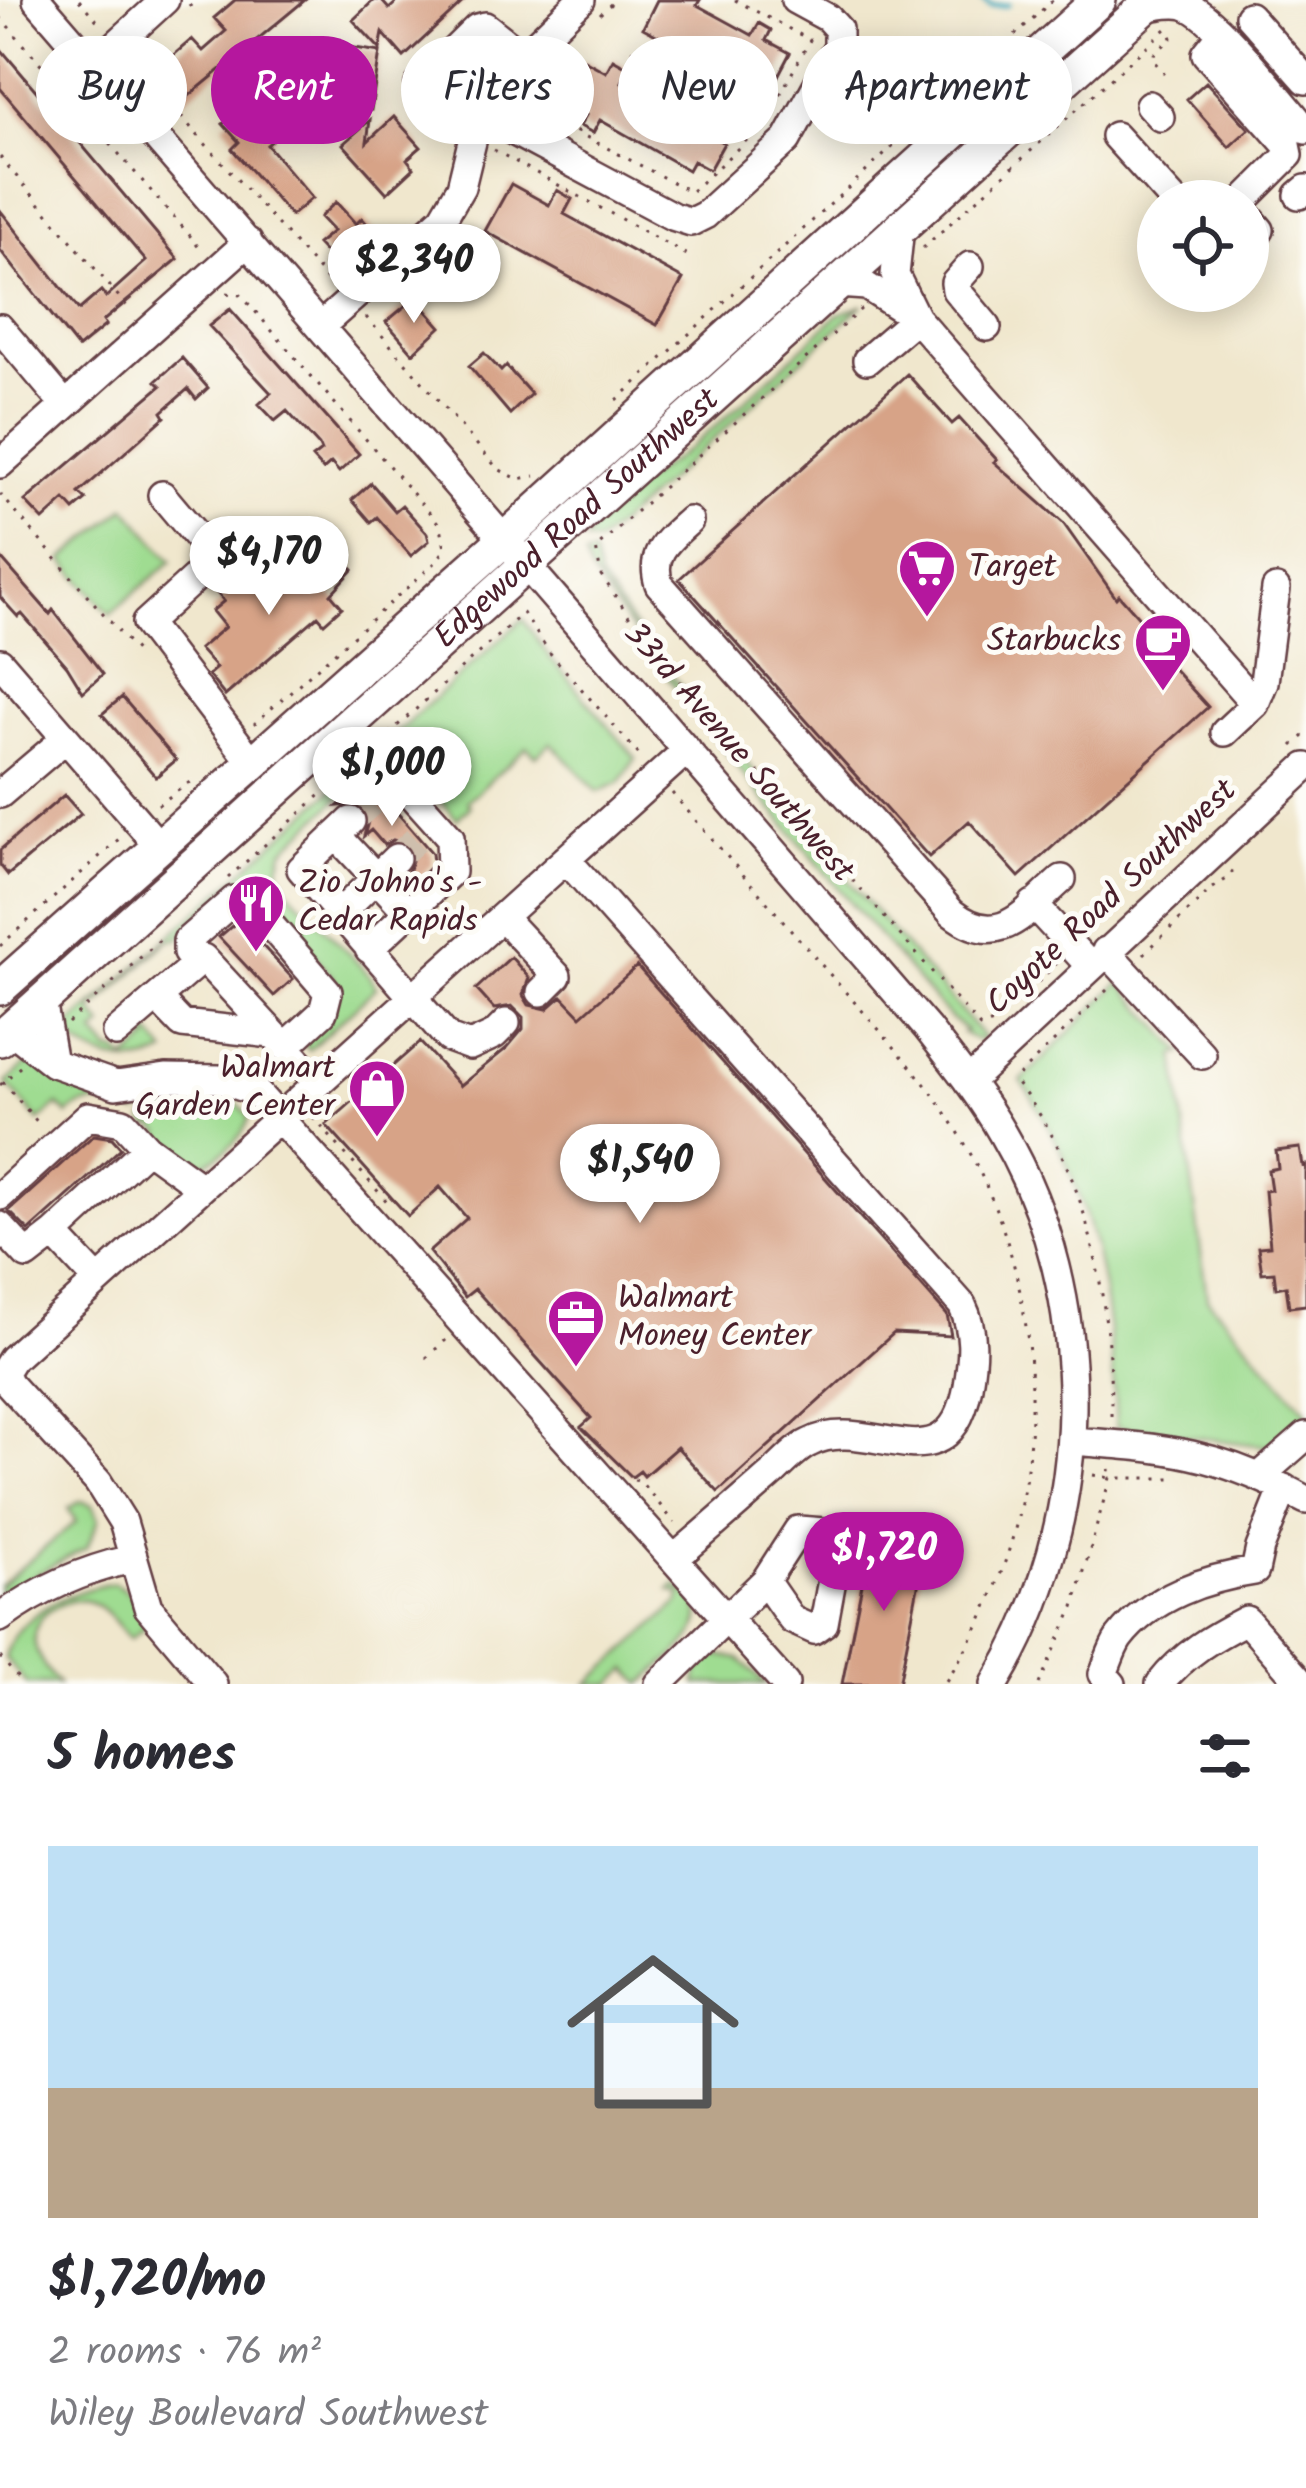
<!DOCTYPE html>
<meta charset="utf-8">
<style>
body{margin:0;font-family:Kalam,sans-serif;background:#f2f2f3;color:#2b2b33;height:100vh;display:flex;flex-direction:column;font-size:45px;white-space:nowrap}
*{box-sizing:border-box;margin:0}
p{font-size:39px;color:#7c7c81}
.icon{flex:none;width:66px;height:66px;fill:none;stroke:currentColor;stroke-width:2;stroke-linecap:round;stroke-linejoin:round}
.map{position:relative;height:1684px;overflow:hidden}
.details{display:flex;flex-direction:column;background:#fff;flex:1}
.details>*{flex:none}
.hud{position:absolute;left:36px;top:36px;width:1236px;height:108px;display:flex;gap:24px}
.fabs{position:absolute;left:1137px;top:180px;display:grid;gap:24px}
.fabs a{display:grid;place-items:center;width:132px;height:132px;border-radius:50%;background:#fff;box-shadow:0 6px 30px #0003;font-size:60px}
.price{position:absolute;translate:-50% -102px;padding:0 27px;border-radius:42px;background:#fff;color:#222;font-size:39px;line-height:78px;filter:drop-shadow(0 3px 6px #0008)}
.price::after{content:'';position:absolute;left:50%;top:72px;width:36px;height:27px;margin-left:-18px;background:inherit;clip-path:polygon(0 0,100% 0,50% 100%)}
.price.active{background:#b5179e;color:#fff}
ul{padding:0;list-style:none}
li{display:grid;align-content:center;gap:24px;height:636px;padding:0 48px}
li+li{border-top:3px solid #e1e1e2}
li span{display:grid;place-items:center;height:372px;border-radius:0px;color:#555}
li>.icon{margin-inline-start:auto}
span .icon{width:216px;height:216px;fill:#fffc;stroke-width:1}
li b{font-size:51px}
h2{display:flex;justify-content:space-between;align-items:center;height:144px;padding:0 48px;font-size:51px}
.pill{padding:0 42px;border-radius:54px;background:#fff;box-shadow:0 6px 30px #0003;font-size:42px;line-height:108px}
.pill.active{background:#b5179e;color:#fff}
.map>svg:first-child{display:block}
.green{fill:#9fdc91;stroke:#747e5e;stroke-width:3}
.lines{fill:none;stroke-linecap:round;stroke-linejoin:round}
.stream{stroke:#3ca9bb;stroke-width:6}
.building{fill:#d7a387}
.minor-tunnel{stroke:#cfbfad;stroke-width:27;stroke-dasharray:27 14;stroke-linecap:butt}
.minor-casing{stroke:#633d43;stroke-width:32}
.major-casing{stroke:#633d43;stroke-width:38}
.path{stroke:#633d43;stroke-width:3;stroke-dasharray:3 9;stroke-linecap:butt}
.minor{stroke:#fff;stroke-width:27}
.major{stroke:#fff;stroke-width:33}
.labels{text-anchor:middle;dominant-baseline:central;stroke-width:10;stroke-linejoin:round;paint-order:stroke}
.street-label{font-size:33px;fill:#4a1f2b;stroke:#fdfcf7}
.poi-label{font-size:33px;fill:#4a1f2b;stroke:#fdfcf7;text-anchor:start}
</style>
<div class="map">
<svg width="1306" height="1684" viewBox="0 0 1306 1684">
<rect width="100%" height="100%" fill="#fdfcf7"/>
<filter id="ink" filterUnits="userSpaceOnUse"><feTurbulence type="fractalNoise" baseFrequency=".00833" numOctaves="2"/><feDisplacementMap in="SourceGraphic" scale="24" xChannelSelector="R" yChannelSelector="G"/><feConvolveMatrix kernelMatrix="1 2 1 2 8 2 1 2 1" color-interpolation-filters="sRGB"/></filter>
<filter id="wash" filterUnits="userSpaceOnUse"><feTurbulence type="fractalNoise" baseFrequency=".004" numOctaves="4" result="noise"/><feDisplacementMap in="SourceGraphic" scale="48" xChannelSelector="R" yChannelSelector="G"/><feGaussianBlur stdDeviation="2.7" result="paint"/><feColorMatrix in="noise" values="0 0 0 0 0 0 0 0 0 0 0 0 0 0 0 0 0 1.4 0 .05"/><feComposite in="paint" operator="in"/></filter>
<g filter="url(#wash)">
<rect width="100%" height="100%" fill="#f0e7cd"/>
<path class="green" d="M 863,305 L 598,543 L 586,542 C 594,507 659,472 687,450 C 740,408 789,359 839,314 Z
M 126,507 L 172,561 L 110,614 L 63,560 Z
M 593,554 L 599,578 L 656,657 L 985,1039 L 976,1040 L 963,1033 L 966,1030 L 949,1017 C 823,871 699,728 589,570 L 585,557 Z
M 523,619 L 548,655 L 636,758 L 620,782 L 598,792 L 551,743 L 536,756 L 527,747 L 467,801 L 470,806 L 457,819 L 405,761 L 395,754 L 385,755 L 283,851 L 279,868 L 287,888 L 370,976 L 376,988 L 309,1050 L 303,1044 L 336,981 L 259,890 L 252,885 L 234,887 L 178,939 L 169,940 L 92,1011 L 103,1026 L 95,1034 L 111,1052 L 117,1052 L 126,1060 L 149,1040 L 140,1026 L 143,1025 L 167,1053 C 132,1072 90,1059 63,1032 Z
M 1120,982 L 1183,1053 L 1175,1055 L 1207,1298 L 1306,1411 L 1303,1425 L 1279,1448 L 1116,1427 C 1111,1299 1095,1189 1021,1081 Z
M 31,1060 C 55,1076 78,1092 107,1097 C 148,1105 224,1070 249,1118 C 244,1139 214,1164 193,1166 L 179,1160 L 158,1136 L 161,1133 L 153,1125 L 149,1127 L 144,1120 L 148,1115 L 143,1110 L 137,1114 C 114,1102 80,1098 68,1115 L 58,1105 L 39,1121 L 6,1083 Z
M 81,1501 L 92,1505 L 99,1520 L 87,1547 L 35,1575 L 0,1599 L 0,1585 L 76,1522 L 68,1508 Z
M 114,1583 L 131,1594 L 146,1626 L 130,1639 C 118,1626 104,1604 86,1601 C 77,1599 66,1602 58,1606 C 19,1625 35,1658 58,1684 L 27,1684 L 5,1658 C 16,1612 71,1591 114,1583 Z
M 675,1585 C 734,1618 671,1657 642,1684 L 628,1669 L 611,1684 L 588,1684 L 679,1603 L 681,1594 L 670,1590 Z
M 709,1653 L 739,1659 L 766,1684 L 696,1684 L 700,1661 Z"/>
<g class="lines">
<path class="stream" d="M 983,0 L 991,6 L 1008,5"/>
</g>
<g id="blocks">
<path class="building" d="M 235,0 L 305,0 L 183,101 L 169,85 L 183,72 L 170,58 L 192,39 L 203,51 L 226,31 L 214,18 Z
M 374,0 L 381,0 L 389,9 L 399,0 L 465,0 L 404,57 L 383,33 L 380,49 L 353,20 Z
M 657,0 L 700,0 L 697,5 L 752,35 L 759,23 L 771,30 L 766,40 L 790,53 L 768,95 L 745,83 L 739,94 L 726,87 L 733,75 L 680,46 L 673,59 L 660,51 L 665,40 L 643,28 Z
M 330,44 L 380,52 L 371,110 L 321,103 Z
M 0,48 L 178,259 L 103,321 L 106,325 L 78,348 L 0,250 L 0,210 L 79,310 L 101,291 L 106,297 L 146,261 L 0,88 Z
M 613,59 L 629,68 L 622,82 L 710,127 L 706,133 L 724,143 L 709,170 L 693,161 L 688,170 L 600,120 L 593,133 L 580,126 L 586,115 L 561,102 L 584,60 L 606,72 Z
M 1206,82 L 1249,129 L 1229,147 L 1187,99 Z
M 246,105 L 275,138 L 267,145 L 312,198 L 291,216 L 232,149 L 239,142 L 223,124 Z
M 394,117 L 421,147 L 407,159 L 414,168 L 387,193 L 343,144 L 370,120 L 367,142 Z
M 511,184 L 549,205 L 557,190 L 572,199 L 564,214 L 683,279 L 657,325 L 485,231 Z
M 336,202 L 356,224 L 362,218 L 372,230 L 335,263 L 317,244 L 333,231 L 320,217 Z
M 410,302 L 415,307 L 420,303 L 441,327 L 413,353 L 386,322 Z
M 230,309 L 359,454 L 339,472 L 331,463 L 323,470 L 312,458 L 321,451 L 319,446 L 287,411 L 275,421 L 259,404 L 271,393 L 209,326 Z
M 484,353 L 501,371 L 506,366 L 531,394 L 510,414 L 469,366 Z
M 182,358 L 208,388 L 196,399 L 188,389 L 162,412 L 165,417 L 79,493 L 86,500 L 74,510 L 65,500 L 43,520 L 25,501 L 161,386 L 156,381 Z
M 907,374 L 952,424 L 959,418 L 997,460 L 994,462 L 1063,523 L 1116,598 L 1119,595 L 1157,638 L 1151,644 L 1208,707 L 1019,877 L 969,821 L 929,857 L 679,579 Z
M 371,483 L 395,511 L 402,505 L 427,533 L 429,541 L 411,556 L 377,517 L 371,522 L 352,500 Z
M 333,548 L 353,570 L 331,594 L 342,607 L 324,623 L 318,616 L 225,696 L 208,675 L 216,668 L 199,649 L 225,627 L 212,611 L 224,601 L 215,591 L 237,572 L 246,583 L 258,573 L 278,596 Z
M 0,557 L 50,614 L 53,610 L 103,674 L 83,692 L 67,666 L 22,614 L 18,617 L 0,597 Z
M 122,697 L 176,760 L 156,777 L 102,714 Z
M 373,775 L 368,786 L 373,801 L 382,807 L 396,804 L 394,809 L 432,853 L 433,864 L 416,881 L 408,872 L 414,855 L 408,845 L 393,840 L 384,845 L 371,830 L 364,836 L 369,818 L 365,809 L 355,804 L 338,806 Z
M 64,795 L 81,814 L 8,875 L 0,865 L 0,850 Z
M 239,920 L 293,979 L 274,996 L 219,937 Z
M 511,957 L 529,978 L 523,995 L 529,1005 L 547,1009 L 562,996 L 581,1016 L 637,966 L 947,1315 L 951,1336 L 894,1333 L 718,1492 L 677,1447 L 644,1476 L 640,1471 L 632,1477 L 581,1427 L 591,1418 L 475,1289 L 465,1297 L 429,1252 L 467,1218 L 440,1187 L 408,1216 L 326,1125 L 420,1042 L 460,1086 L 507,1048 L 523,1029 L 523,1017 L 512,1006 L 494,1009 L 476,989 Z
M 94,1135 L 112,1138 L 121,1148 L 29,1231 L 9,1211 Z
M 1300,1148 L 1303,1166 L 1306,1165 L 1306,1305 L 1289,1307 L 1286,1286 L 1276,1288 L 1274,1272 L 1262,1273 L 1258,1247 L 1270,1246 L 1265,1191 L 1271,1190 L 1268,1170 L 1278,1168 L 1276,1151 Z
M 871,1539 L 925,1550 L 899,1684 L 842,1684 Z"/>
</g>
</g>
<g filter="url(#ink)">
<use href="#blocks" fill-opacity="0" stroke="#633d43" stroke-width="3"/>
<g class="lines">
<path class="minor-tunnel" d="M 351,821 L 386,789
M 396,858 L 419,837"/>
<g class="minor-casing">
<path id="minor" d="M 37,0 L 927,1028 C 953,1062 981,1096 1002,1133 C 1099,1298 1094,1521 995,1684
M 1146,7 C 1158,6 1172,2 1184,5 C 1215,14 1282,102 1306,130
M 1249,16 L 1306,80
M 1222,34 L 1206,54 L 1287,145 L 1289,155 L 1243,201
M 94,65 L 165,0
M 1149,105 L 1160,117
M 479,113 L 672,216 L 691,222 L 705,215 L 787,140 L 838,47 L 838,29 L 828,18 L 795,0
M 476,127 L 437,107 L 419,85 L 477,28 L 485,26 L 522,55
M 1115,136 L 1174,201
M 1299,195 L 1306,189
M 1248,216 L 1260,230
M 900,227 L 895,275 L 916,318 L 1255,704
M 970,266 L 955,283 L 956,290 L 987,327
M 837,284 L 866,286 L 916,318
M 321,326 L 443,218 L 461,187 L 479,113 L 489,89 L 581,0
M 0,328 L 65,405
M 867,360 L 916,318
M 0,464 L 248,242
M 162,495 L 216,559 L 146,623 L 252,762
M 689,521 C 668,540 649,554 659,584 L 952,913 C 1001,951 1025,911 1062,879
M 0,662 L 158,845
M 1225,732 L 1255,704 L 1264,682 L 1276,589
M 0,794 L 65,739
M 351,821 L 301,869 L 448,1038 L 470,1046 L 494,1035 L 506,1023
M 336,835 L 408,912
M 566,859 L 962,1305 C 975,1332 973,1355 968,1386 C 948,1494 869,1411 809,1443 C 796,1449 784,1463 773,1473 C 741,1501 708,1530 675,1558
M 1033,904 L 1090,966
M 339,914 L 396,858
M 502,917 L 557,976 L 541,992
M 369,949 L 451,872 L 450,837 L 397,778 L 386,789
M 1106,951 L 1202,1055
M 196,964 L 187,953 L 187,941 L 234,900 L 253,905 L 328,992 L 323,1012 L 285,1047
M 157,998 L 182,1024 L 272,1034
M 42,1001 L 53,1063
M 11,1030 L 53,1063 L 116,1085 L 166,1078 L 219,1079 L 256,1092 L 785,1684
M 116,1033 L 203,958 L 318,1082
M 968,1082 L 1306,767
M 0,1196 L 88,1116 L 123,1122 L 147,1148
M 0,1226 L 27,1255 L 54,1234
M 98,1281 L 54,1234 L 147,1148 L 201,1187
M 1071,1441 C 1169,1448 1218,1452 1306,1500
M 1259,1477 L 1306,1436
M 0,1618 C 39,1589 84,1570 131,1559
M 213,1684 L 148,1607 L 123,1522 L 98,1482 L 8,1383 L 4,1372 L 12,1359 L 687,750
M 659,1684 L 765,1581 L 792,1620 L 814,1630 L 824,1623 L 839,1542 L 824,1532 L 798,1530 L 765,1581
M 1112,1684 L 1103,1674 C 1108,1663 1112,1648 1119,1638 C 1151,1596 1207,1578 1255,1571 L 1260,1548 L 1284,1488
M 1160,1684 C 1183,1654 1213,1637 1246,1620 L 1302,1684"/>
</g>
<g class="major-casing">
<g id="major">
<path d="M 0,988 L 506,538 L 1099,0"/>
<path id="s1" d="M 0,1039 L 1153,0"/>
</g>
</g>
<path class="path" d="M 79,0 L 100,24
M 189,7 L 196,0
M 600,14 L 615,0
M 0,17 L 192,238 L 199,248 L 197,254
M 631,50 L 765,125
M 133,63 L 331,284
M 1165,74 L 1153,60 L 1154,54 L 1172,38 L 1169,29
M 533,109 L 691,192 L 764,124 L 810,40 L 735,0
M 494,150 L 689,256
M 0,157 L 131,311
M 923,248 L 1166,29
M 227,293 L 241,295 L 441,526 L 445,549 L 436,562 L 254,724
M 861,309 L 596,548 L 601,575 L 651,648 L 980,1027 L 997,1022
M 366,317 L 498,469 L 518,479 L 535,476
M 617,400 L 1053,0
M 0,494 L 139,655
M 1293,746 L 1306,734
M 672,793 C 725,854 779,916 833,978 C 865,1014 898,1050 928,1088 C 999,1180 1033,1296 1031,1411 C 1030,1509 999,1602 944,1684
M 158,805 L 194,779
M 228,878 L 523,613 L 550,653 L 642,758
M 1213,888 L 1228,878 L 1236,866
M 0,946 L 119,839
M 1144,954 L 1206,894
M 1107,990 L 1020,1074 L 1017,1084 C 1091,1170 1112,1313 1111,1422
M 1021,999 L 1057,963
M 68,1023 L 163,937
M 3,1082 L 40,1125
M 0,1085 L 21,1066
M 313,1117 L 390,1205
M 426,1358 L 447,1339
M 1093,1475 L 1110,1478 L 1109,1469
M 634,1480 L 640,1481 L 675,1523
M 0,1657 L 23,1684
M 1039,1684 L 1074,1607 L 1110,1478 L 1178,1478"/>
<use href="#minor" class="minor"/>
<use href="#major" class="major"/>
</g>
</g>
<defs>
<g id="supermarket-pin" transform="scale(3)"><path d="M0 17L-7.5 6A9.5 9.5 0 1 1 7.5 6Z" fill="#b5179e" stroke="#fdfcf7"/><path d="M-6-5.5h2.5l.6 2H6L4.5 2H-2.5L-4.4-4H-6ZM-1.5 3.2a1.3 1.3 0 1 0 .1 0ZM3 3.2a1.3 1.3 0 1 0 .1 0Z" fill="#fff"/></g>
<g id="cafe-pin" transform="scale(3)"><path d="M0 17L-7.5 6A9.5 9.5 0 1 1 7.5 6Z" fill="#b5179e" stroke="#fdfcf7"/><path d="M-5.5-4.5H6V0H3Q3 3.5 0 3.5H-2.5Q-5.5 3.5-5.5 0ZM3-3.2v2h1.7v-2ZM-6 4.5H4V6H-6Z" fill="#fff"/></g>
<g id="restaurant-pin" transform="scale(3)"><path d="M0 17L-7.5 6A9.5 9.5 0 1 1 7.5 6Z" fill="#b5179e" stroke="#fdfcf7"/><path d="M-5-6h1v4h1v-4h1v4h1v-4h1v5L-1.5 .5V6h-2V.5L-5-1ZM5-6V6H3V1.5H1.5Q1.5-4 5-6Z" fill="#fff"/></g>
<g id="shop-pin" transform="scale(3)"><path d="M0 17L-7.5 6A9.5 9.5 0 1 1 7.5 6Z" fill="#b5179e" stroke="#fdfcf7"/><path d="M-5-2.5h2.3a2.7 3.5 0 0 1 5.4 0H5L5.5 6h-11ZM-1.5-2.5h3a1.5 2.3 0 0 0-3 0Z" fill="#fff"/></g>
<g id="office-pin" transform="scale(3)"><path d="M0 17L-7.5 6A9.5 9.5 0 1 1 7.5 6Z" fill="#b5179e" stroke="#fdfcf7"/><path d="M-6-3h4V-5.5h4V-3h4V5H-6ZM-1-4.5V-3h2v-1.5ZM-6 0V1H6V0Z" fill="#fff"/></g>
</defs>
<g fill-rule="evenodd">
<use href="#supermarket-pin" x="927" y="568"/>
<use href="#cafe-pin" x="1163" y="642"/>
<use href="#restaurant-pin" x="256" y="903"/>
<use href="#shop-pin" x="377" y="1088"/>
<use href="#office-pin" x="576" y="1318"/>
</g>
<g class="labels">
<g class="street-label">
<text stroke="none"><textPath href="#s1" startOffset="777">Edgewood Road Southwest</textPath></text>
<text transform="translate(738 753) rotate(49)">33rd Avenue Southwest</text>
<text transform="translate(1112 898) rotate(-43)">Coyote Road Southwest</text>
</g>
<g class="poi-label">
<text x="969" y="568">Target</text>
<text x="1121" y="642" text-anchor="end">Starbucks</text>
<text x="298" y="884">Zio Johno's -<tspan x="298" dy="38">Cedar Rapids</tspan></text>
<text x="335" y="1069" text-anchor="end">Walmart<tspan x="335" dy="38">Garden Center</tspan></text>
<text x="618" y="1299">Walmart<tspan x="618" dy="38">Money Center</tspan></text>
</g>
</g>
</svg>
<div class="fabs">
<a><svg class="icon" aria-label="locate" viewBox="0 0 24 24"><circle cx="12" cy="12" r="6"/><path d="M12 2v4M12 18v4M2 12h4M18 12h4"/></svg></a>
</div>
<b class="price" style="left:414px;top:326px">$2,340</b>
<b class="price" style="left:269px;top:618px">$4,170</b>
<b class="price" style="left:392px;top:829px">$1,000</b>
<b class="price" style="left:640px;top:1226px">$1,540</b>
<b class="price active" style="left:884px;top:1614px">$1,720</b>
<div class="hud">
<a class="pill">Buy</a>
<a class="pill active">Rent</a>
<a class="pill">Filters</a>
<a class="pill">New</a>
<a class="pill">Apartment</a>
</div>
</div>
<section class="details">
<h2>5 homes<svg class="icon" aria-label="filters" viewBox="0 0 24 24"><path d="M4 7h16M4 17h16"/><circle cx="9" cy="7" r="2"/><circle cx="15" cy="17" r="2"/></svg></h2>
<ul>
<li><span style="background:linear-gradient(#bfe0f5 65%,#b9a48a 0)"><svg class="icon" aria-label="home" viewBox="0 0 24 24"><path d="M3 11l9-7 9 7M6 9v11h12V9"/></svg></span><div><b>$1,720/mo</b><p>2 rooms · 76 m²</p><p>Wiley Boulevard Southwest</p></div></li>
</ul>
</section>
